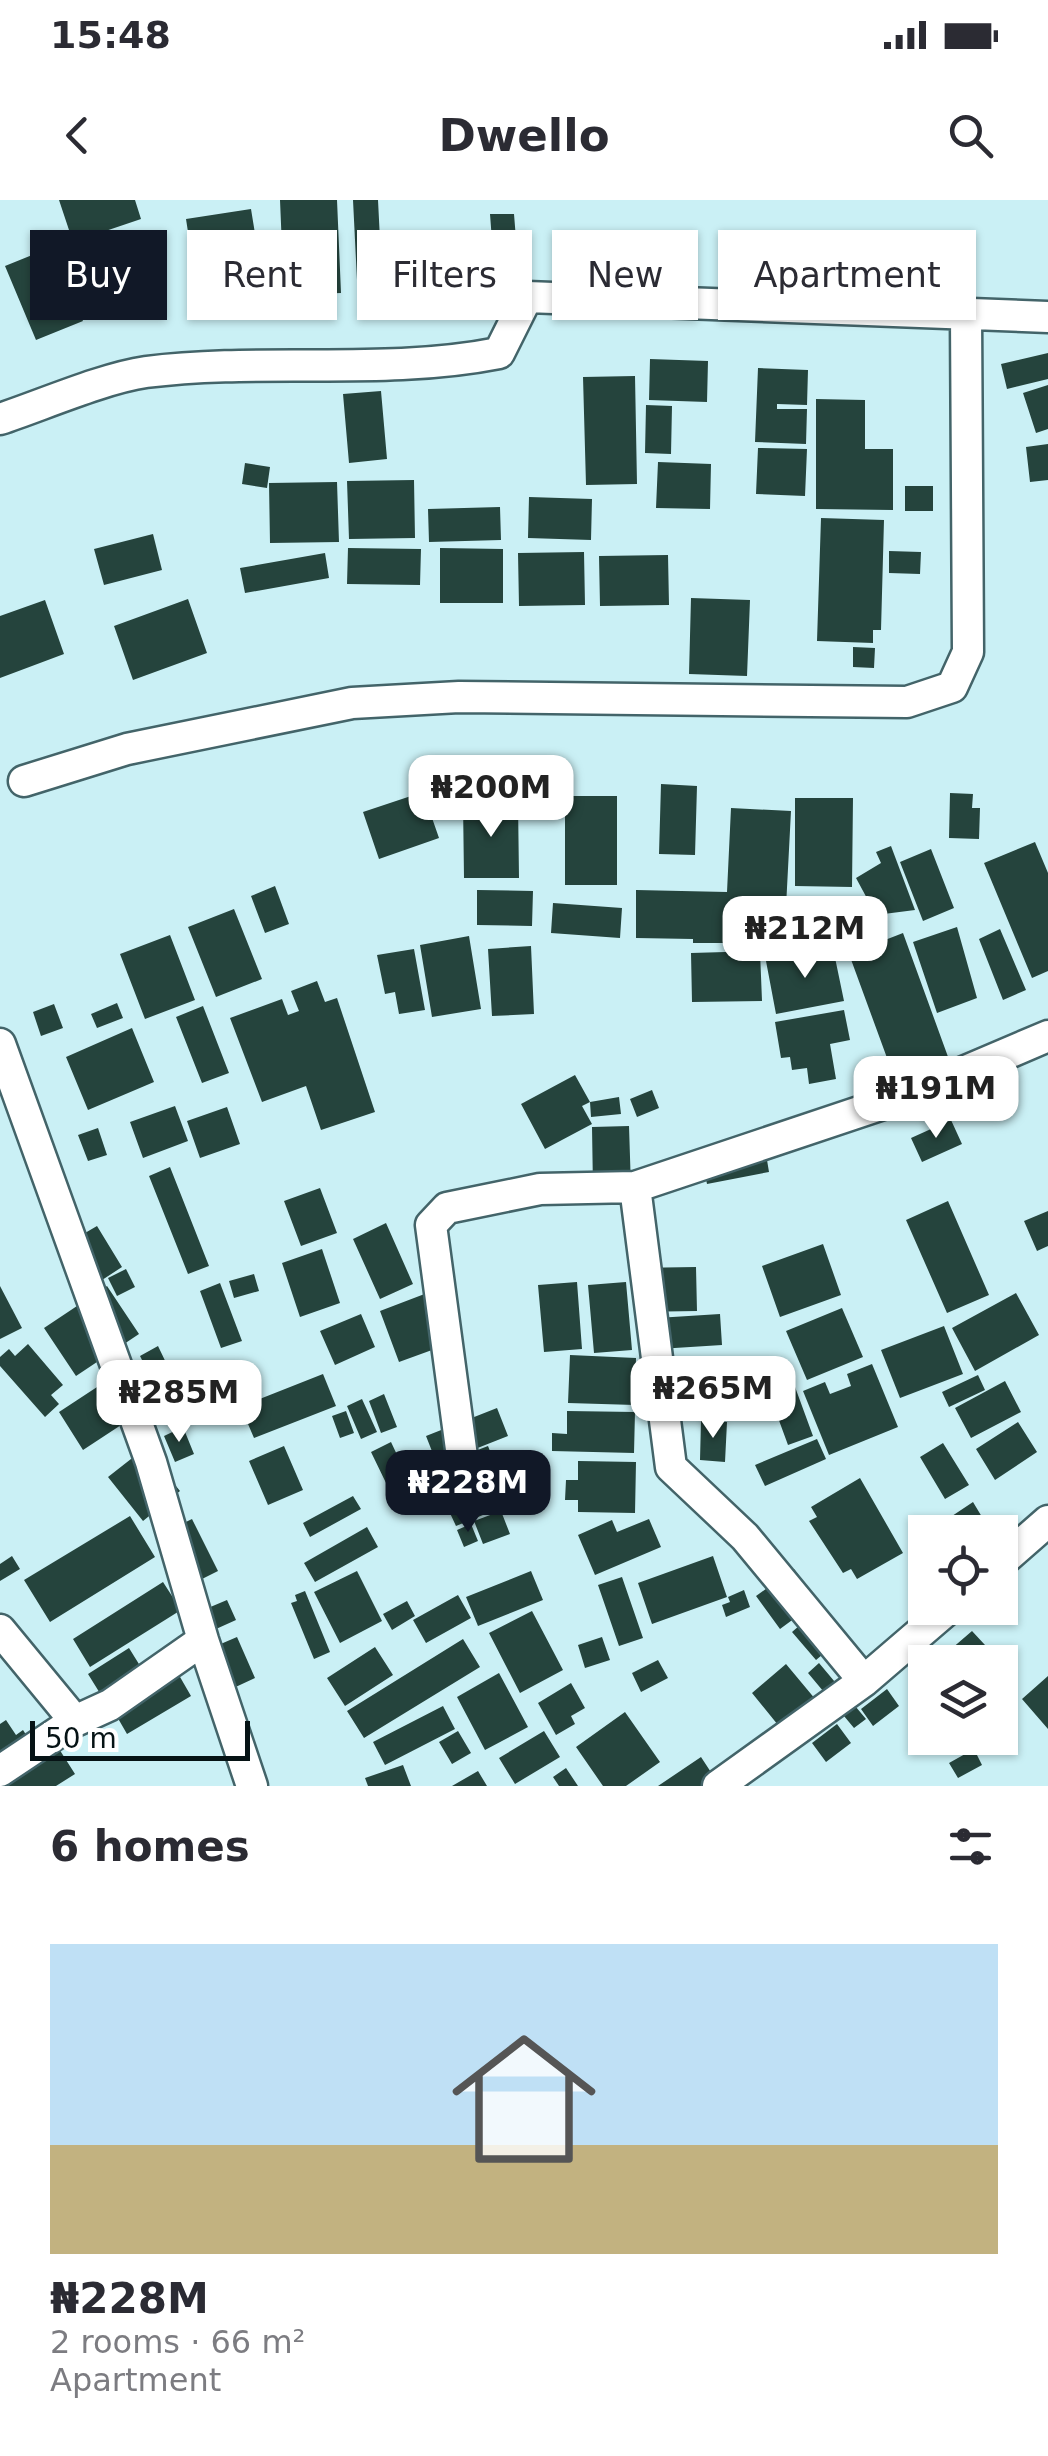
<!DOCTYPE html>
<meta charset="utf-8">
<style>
body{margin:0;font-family:"DejaVu Sans",sans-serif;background:#f7f7f7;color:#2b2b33;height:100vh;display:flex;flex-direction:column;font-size:38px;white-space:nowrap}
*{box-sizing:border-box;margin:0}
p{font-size:32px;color:#7c7c81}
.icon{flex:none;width:55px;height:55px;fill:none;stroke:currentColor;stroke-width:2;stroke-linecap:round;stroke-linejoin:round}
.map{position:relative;height:1586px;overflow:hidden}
.details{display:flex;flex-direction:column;background:#fff;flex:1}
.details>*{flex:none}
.guide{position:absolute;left:30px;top:30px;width:990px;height:90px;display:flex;gap:20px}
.fabs{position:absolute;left:908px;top:1315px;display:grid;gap:20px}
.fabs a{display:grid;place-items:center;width:110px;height:110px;border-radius:0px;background:#fff;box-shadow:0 2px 8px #0004;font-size:50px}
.scale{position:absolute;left:30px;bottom:25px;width:220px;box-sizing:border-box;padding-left:10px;border:5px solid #061315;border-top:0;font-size:28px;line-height:35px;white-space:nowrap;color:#061315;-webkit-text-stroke:8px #fff;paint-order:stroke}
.price{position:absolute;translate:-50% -85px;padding:0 22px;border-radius:20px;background:#fff;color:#222;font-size:32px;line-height:65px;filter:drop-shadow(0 2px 5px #0008)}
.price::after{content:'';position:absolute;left:50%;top:60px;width:30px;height:22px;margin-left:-15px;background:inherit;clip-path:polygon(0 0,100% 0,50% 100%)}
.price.selected{background:#111827;color:#fff}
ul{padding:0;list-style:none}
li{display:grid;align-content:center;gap:20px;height:530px;padding:0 50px}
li+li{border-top:2px solid #e1e1e2}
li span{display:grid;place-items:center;height:310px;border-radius:0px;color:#555}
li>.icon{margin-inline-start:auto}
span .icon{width:180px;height:180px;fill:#fffc;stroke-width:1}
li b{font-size:42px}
h2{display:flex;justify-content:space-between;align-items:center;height:120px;padding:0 50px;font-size:42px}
.pill{padding:0 35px;border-radius:0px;background:#fff;box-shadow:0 2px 8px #0004;font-size:35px;line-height:90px}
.pill.selected{background:#111827;color:#fff}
.status{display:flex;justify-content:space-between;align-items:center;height:70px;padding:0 50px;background:#fff;direction:ltr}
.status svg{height:28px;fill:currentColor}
header{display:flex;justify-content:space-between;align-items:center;height:130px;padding:0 50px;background:#fff;font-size:45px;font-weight:600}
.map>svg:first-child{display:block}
.building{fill:#25443d}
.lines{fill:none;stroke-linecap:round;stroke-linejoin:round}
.minor-casing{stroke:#436469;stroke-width:35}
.minor{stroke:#fff;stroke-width:30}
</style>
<div class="status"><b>15:48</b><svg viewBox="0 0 49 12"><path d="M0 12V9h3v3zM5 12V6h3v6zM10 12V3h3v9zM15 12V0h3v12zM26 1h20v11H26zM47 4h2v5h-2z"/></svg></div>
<header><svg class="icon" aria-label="back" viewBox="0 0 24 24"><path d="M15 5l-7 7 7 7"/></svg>Dwello<svg class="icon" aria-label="search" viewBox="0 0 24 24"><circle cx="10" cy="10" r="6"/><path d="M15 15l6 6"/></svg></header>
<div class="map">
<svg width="1048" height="1586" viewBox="0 0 1048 1586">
<rect width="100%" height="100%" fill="#caf0f5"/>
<path class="building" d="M 59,0 L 135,0 L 141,19 L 73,42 Z
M 280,0 L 337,0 L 341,93 L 284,95 Z
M 353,0 L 378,0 L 382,79 L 357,80 Z
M 251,9 L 266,101 L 230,107 L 228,99 L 199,103 L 186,19 Z
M 490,14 L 514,14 L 516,39 L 492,41 Z
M 52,47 L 83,121 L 36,140 L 5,66 Z
M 491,47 L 516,47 L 516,102 L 491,102 Z
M 611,50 L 630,51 L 630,66 L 611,65 Z
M 680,51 L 694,51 L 693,71 L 679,70 Z
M 450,83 L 483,84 L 483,116 L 450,116 Z
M 1048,153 L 1048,179 L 1007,189 L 1001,164 Z
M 650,159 L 708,161 L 707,202 L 649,200 Z
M 758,168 L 808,170 L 807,205 L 777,204 L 777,209 L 807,209 L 806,244 L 755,242 Z
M 635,176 L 637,284 L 586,285 L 583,177 Z
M 1048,185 L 1048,229 L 1036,233 L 1023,193 Z
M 381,191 L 387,259 L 349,263 L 343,194 Z
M 816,199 L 865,200 L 865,249 L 893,249 L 893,310 L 816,309 Z
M 646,205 L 672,206 L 671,254 L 645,253 Z
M 1048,244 L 1048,280 L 1030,282 L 1026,247 Z
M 758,248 L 807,249 L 805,296 L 756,294 Z
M 658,262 L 711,264 L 710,309 L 656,308 Z
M 245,263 L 270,267 L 267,288 L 242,284 Z
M 414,280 L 415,338 L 349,339 L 347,281 Z
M 337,282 L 339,342 L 270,343 L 269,283 Z
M 905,286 L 933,286 L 933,311 L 905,311 Z
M 529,297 L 592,299 L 591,340 L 528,338 Z
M 500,307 L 501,340 L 429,342 L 428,309 Z
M 821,318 L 884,320 L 881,430 L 873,430 L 873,443 L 817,441 Z
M 153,334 L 162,370 L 104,385 L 94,349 Z
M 348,348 L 421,349 L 420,385 L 347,384 Z
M 440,348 L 503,349 L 503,403 L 440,403 Z
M 889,351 L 921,352 L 920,374 L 889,373 Z
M 584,352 L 585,405 L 519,406 L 518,353 Z
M 325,353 L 329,378 L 245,393 L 240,368 Z
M 668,355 L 669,405 L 600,406 L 599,356 Z
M 691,398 L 750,400 L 747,476 L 689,474 Z
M 188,399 L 207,453 L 133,480 L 114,426 Z
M 45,400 L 64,454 L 0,478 L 0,416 Z
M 853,447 L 875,448 L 874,468 L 853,467 Z
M 454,571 L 489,572 L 489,589 L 454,589 Z
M 498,579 L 518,581 L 517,597 L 497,595 Z
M 661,584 L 697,586 L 695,655 L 659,654 Z
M 423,592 L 439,638 L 379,659 L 363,612 Z
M 950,593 L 973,594 L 972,608 L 980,608 L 979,639 L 949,638 Z
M 565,596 L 617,596 L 617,685 L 565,685 Z
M 795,598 L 853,598 L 852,687 L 795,686 Z
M 463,602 L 518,602 L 519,678 L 464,678 Z
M 731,608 L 791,611 L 786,707 L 765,705 L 765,743 L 693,743 L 693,739 L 636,738 L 636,690 L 727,692 Z
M 1035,642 L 1048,673 L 1048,771 L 1032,778 L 984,663 Z
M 891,646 L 915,710 L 876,715 L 856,678 L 881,663 L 876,652 Z
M 931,649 L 954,708 L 923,721 L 900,662 Z
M 275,686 L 289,724 L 265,733 L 251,696 Z
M 477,690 L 533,691 L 532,726 L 477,725 Z
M 553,703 L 622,708 L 620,738 L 551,733 Z
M 234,709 L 262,779 L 216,797 L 188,727 Z
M 789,714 L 841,716 L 841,744 L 789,742 Z
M 957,727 L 977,798 L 937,813 L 913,742 Z
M 1000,729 L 1026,790 L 1003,800 L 979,739 Z
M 903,733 L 955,876 L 924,887 L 917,868 L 894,877 L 849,754 Z
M 170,735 L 195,800 L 145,819 L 120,754 Z
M 469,736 L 481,809 L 432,817 L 420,745 Z
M 531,746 L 534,814 L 492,816 L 488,749 Z
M 833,748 L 844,801 L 776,814 L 766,761 Z
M 414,749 L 425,810 L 399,814 L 395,792 L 385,794 L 377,755 Z
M 760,751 L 762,801 L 692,802 L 691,753 Z
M 317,781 L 325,802 L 337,798 L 375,912 L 321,930 L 306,886 L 262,902 L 230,818 L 282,799 L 288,815 L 299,811 L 291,791 Z
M 117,803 L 123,818 L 97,828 L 91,814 Z
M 54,804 L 63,828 L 41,836 L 33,812 Z
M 203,806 L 229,873 L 202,883 L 176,817 Z
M 844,810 L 850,840 L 830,844 L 836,879 L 809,884 L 807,868 L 792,870 L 790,857 L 781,858 L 775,822 Z
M 132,828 L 154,882 L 88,910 L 66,857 Z
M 575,875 L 590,902 L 619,897 L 621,914 L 591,917 L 590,902 L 582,906 L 592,924 L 545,949 L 521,904 Z
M 652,890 L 659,908 L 637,917 L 630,899 Z
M 175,906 L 188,941 L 143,958 L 130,922 Z
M 227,907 L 240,944 L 200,958 L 187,921 Z
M 951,920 L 962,944 L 922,962 L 911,938 Z
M 629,926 L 631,988 L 593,989 L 592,927 Z
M 98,928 L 107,955 L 88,961 L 78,935 Z
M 765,948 L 769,972 L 707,984 L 702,960 Z
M 170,967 L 209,1066 L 188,1074 L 149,976 Z
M 320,988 L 337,1033 L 301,1046 L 284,1001 Z
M 948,1001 L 989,1095 L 947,1113 L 906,1020 Z
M 1048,1011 L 1048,1046 L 1037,1051 L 1024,1021 Z
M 386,1023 L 413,1084 L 380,1099 L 353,1039 Z
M 97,1026 L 122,1067 L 99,1082 L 73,1040 Z
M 823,1044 L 841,1095 L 780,1117 L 762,1066 Z
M 322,1049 L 340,1103 L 300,1117 L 282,1063 Z
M 696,1067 L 697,1111 L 634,1112 L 633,1068 Z
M 126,1069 L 135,1087 L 117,1096 L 108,1078 Z
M 254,1074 L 259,1091 L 234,1098 L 229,1081 Z
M 577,1082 L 582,1149 L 544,1152 L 538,1085 Z
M 626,1082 L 632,1150 L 594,1153 L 588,1085 Z
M 220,1083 L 242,1141 L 221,1148 L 200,1091 Z
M 0,1086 L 22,1128 L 0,1139 Z
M 107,1086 L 139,1134 L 76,1176 L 44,1128 Z
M 435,1090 L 454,1142 L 399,1162 L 380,1111 Z
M 1016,1093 L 1039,1135 L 975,1171 L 952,1128 Z
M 842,1108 L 863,1157 L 807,1180 L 786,1131 Z
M 361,1114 L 375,1147 L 335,1165 L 320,1131 Z
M 720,1114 L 722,1145 L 643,1150 L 641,1119 Z
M 944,1126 L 963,1174 L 900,1198 L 881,1150 Z
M 28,1144 L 63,1185 L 51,1195 L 59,1204 L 45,1217 L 0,1166 L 0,1157 L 9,1149 L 15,1156 Z
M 158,1146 L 170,1171 L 152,1180 L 140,1156 Z
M 570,1155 L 636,1158 L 635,1205 L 568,1203 Z
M 646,1157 L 723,1158 L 723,1199 L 645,1197 Z
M 872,1164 L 898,1227 L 829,1255 L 803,1191 L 825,1182 L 830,1194 L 851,1186 L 847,1174 Z
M 126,1168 L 150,1206 L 83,1250 L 59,1212 Z
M 254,1174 L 258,1186 L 236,1195 L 232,1183 Z
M 323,1174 L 336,1206 L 254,1238 L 245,1217 L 256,1212 L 252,1202 Z
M 978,1175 L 985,1190 L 949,1207 L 942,1192 Z
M 791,1176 L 813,1236 L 788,1245 L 766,1185 Z
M 1005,1181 L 1021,1212 L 971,1238 L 955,1208 Z
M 384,1194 L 397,1227 L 381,1233 L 369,1201 Z
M 362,1199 L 377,1232 L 361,1239 L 347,1206 Z
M 497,1208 L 508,1236 L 437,1264 L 426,1236 Z
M 346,1211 L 354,1233 L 340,1238 L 332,1216 Z
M 567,1211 L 635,1212 L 634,1253 L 552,1251 L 552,1233 L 567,1234 Z
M 701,1220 L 727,1222 L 725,1262 L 700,1260 Z
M 1018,1222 L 1037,1252 L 995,1280 L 976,1249 Z
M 183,1227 L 194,1254 L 175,1262 L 164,1236 Z
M 817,1239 L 826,1259 L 765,1286 L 755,1265 Z
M 391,1242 L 407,1276 L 387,1285 L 371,1252 Z
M 943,1243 L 969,1285 L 945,1299 L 920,1257 Z
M 284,1246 L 303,1290 L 268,1305 L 249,1261 Z
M 488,1246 L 501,1279 L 450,1299 L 437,1266 Z
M 145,1248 L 180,1291 L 143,1321 L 108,1277 Z
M 578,1261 L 636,1262 L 635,1313 L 578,1312 L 578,1300 L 565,1300 L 566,1280 L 578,1280 Z
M 860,1278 L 903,1353 L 857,1379 L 851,1369 L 843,1373 L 809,1321 L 817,1317 L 811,1307 Z
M 493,1292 L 500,1308 L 456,1326 L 449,1311 Z
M 353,1296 L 361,1309 L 310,1337 L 303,1323 Z
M 973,1302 L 991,1332 L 962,1332 L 952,1316 Z
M 501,1311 L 510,1334 L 483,1344 L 474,1321 Z
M 130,1316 L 155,1357 L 50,1422 L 24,1380 Z
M 192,1319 L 218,1371 L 184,1388 L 157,1336 Z
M 649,1319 L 661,1347 L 595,1375 L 578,1335 L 612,1320 L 617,1332 Z
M 471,1324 L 478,1341 L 464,1347 L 457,1330 Z
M 367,1327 L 378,1347 L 315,1382 L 304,1363 Z
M 12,1356 L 20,1369 L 0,1381 L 0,1364 Z
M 713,1356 L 727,1397 L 652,1424 L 638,1383 Z
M 794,1369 L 818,1401 L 780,1429 L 756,1396 Z
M 357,1371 L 382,1421 L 340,1443 L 314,1392 Z
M 531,1371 L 543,1400 L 478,1426 L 466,1397 Z
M 622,1377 L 643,1438 L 619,1446 L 598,1385 Z
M 163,1382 L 181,1410 L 90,1467 L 73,1439 Z
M 744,1390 L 750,1407 L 726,1417 L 722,1405 L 730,1402 L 728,1397 Z
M 305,1391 L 330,1452 L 314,1459 L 291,1403 L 297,1401 L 295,1395 Z
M 458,1395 L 471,1418 L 426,1443 L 413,1420 Z
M 227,1400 L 236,1420 L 216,1429 L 208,1408 Z
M 407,1401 L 415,1416 L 392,1430 L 383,1414 Z
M 822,1406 L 846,1435 L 816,1460 L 792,1432 Z
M 532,1411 L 563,1470 L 520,1493 L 489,1433 Z
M 972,1431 L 985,1445 L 965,1462 L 925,1462 L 925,1470 L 902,1444 L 912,1434 L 936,1462 Z
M 237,1437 L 255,1478 L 227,1491 L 209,1449 Z
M 602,1437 L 610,1460 L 585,1468 L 578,1445 Z
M 463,1439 L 480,1467 L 364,1538 L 347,1511 Z
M 375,1447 L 393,1475 L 345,1506 L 327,1478 Z
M 129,1448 L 147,1477 L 106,1503 L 88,1474 Z
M 658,1460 L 668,1478 L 641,1492 L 632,1473 Z
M 819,1463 L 866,1519 L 854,1528 L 808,1473 Z
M 786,1464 L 826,1512 L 791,1541 L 752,1493 Z
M 176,1470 L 191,1496 L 127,1534 L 112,1508 Z
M 499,1473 L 528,1527 L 485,1550 L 457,1497 Z
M 1048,1476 L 1048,1529 L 1022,1499 Z
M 571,1483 L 585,1508 L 571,1516 L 575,1524 L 556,1535 L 538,1503 Z
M 887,1489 L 899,1506 L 873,1526 L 861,1509 Z
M 443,1506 L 455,1529 L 385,1565 L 373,1542 Z
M 625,1512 L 660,1562 L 626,1586 L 603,1586 L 576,1547 Z
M 6,1520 L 16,1535 L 23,1530 L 32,1544 L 0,1566 L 0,1524 Z
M 837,1524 L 851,1543 L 826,1562 L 812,1543 Z
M 458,1531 L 471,1553 L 452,1564 L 439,1542 Z
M 544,1531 L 560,1557 L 515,1584 L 499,1558 Z
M 54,1541 L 75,1574 L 56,1586 L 0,1586 L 0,1575 Z
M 974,1549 L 982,1565 L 958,1578 L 949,1563 Z
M 701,1557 L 720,1586 L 658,1586 Z
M 403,1565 L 411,1586 L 368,1586 L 365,1578 Z
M 566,1568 L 578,1586 L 559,1586 L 553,1577 Z
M 478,1571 L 487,1586 L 452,1586 Z"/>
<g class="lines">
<g class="minor-casing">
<path id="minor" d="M 0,219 C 42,205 104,178 146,172 C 263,157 383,176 499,153 L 527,97 L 1048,117
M 24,581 L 127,549 L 352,503 L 459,497 L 907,502 L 952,487 L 968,452 L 966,116
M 0,844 L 151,1262 L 203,1440 L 252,1586
M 635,987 L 671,1267 L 745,1337 L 864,1481
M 465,1279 L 431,1025 L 447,1008 L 540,989 L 635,987 L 907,896 L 1048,836
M 1000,1363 L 1048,1321
M 0,1430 L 75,1521
M 0,1571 L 75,1521 L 110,1505 L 203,1440
M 718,1586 L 864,1481 L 949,1408"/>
</g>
<use href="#minor" class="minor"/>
</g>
</svg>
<div class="fabs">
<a><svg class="icon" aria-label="locate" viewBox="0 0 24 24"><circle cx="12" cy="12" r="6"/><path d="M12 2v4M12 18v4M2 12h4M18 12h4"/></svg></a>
<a><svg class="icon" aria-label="layers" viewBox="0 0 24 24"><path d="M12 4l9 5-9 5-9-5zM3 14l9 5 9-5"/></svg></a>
</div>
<div class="scale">50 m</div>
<b class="price" style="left:491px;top:640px">₦200M</b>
<b class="price" style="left:805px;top:781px">₦212M</b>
<b class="price" style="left:936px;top:941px">₦191M</b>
<b class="price" style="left:713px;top:1241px">₦265M</b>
<b class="price" style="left:179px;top:1245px">₦285M</b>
<b class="price selected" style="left:468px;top:1335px">₦228M</b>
<div class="guide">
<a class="pill selected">Buy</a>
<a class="pill">Rent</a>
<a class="pill">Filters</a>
<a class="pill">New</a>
<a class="pill">Apartment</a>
</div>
</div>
<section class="details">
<h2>6 homes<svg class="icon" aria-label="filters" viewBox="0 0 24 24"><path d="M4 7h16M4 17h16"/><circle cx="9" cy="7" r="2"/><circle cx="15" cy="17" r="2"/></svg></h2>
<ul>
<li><span style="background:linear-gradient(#bfe0f5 65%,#c2b280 0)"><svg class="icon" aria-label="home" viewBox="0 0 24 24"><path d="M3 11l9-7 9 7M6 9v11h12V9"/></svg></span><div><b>₦228M</b><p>2 rooms · 66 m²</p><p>Apartment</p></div></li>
</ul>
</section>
